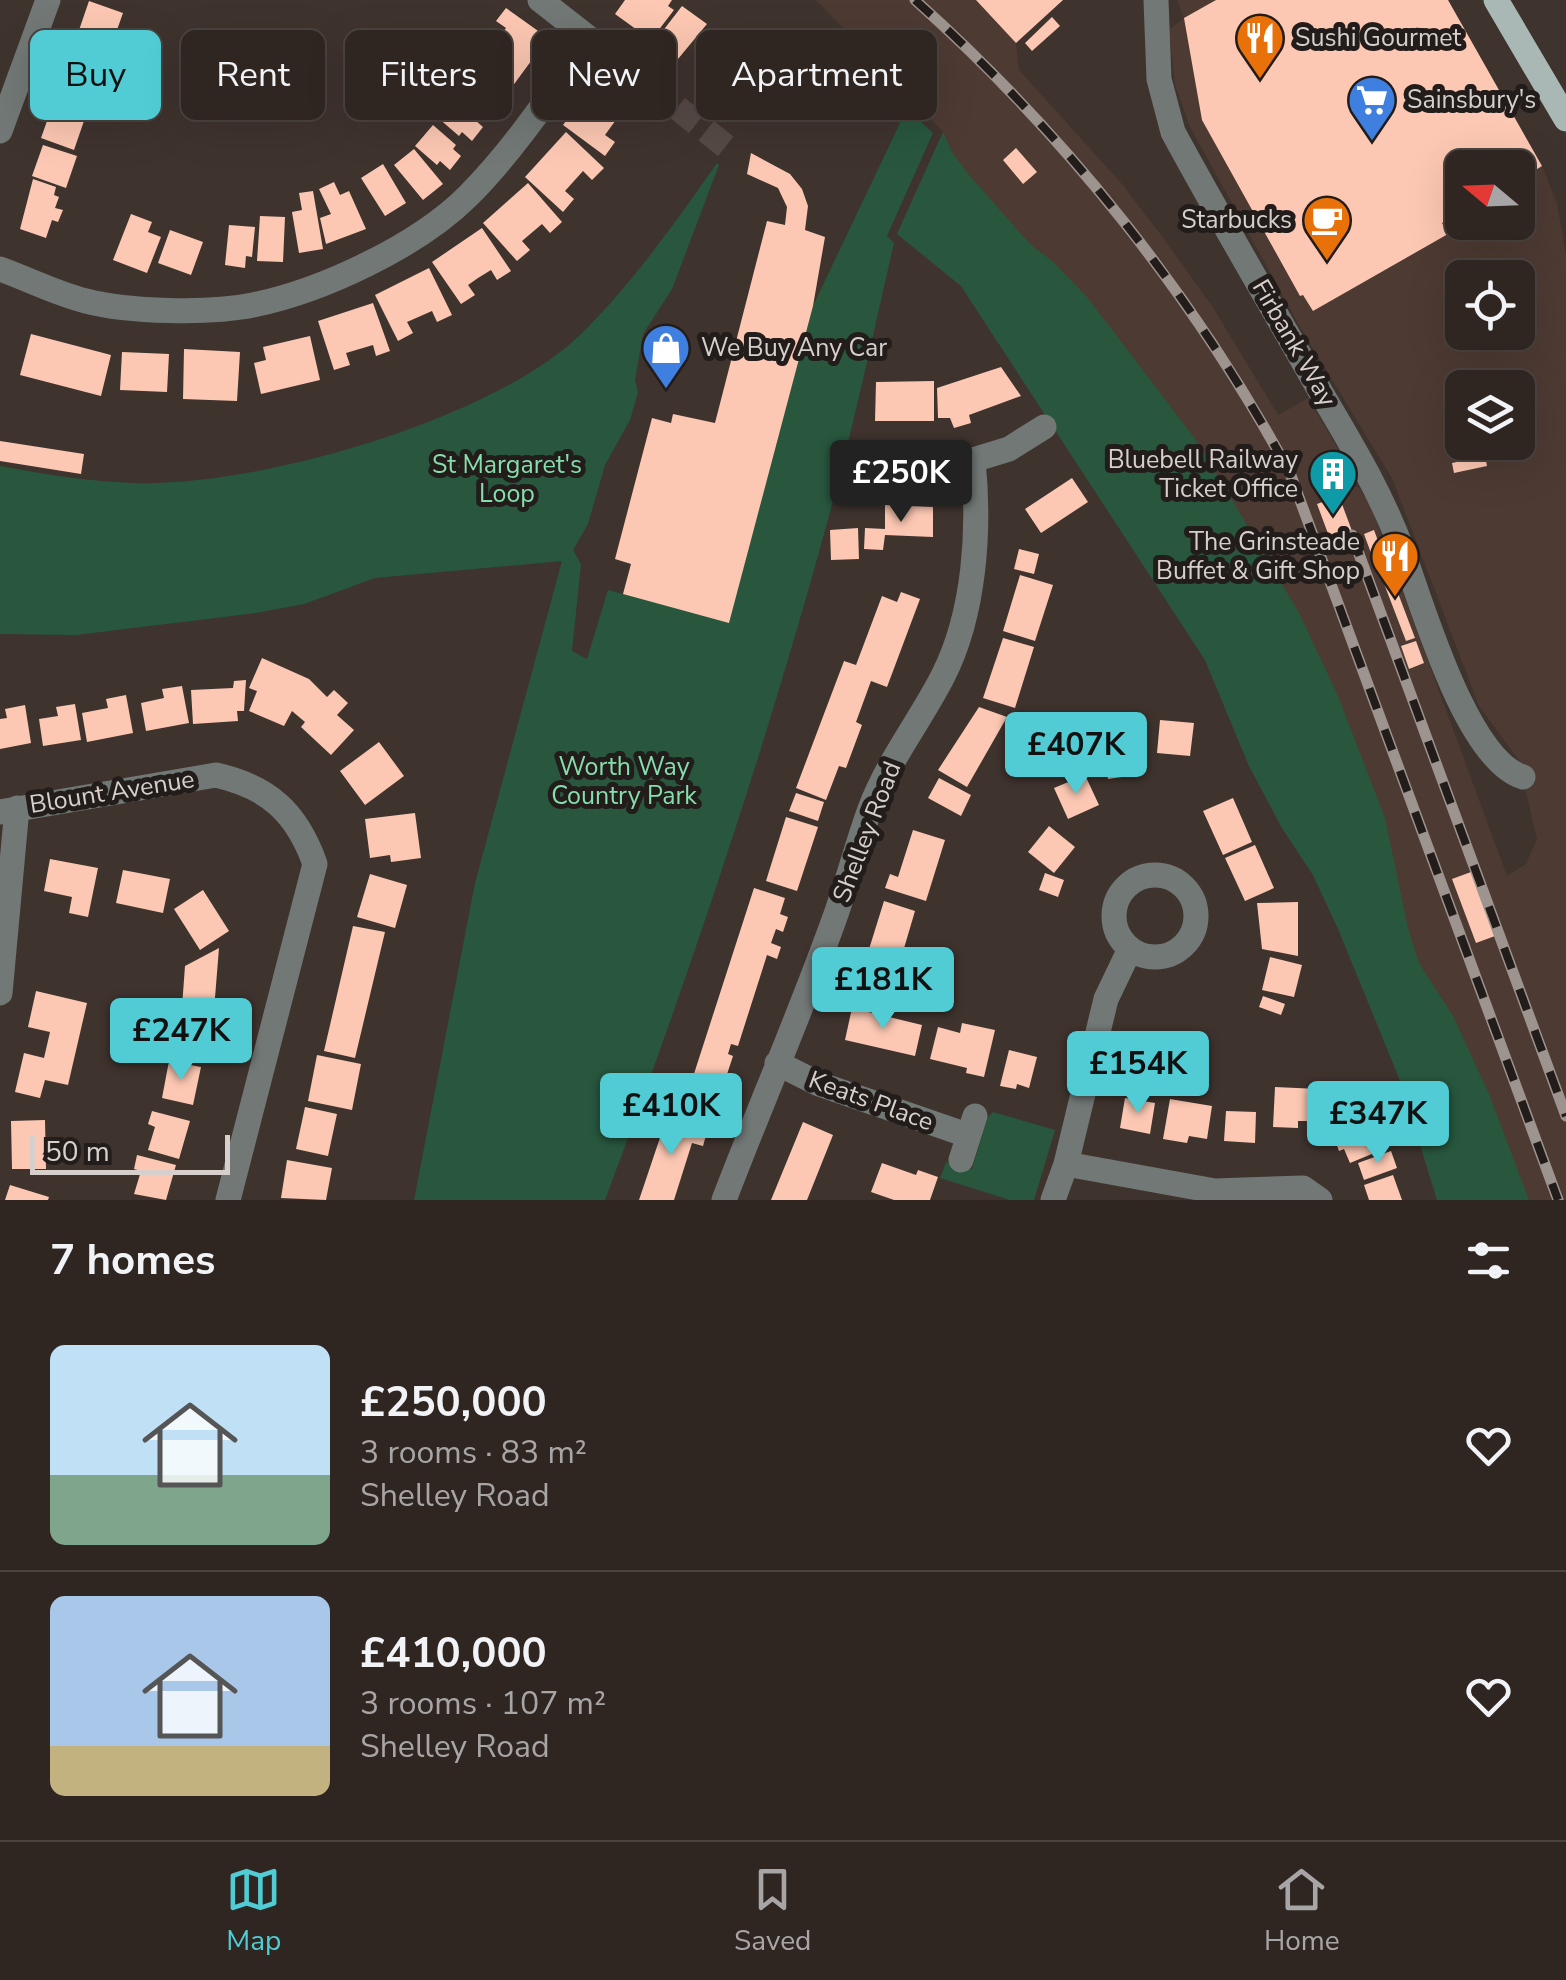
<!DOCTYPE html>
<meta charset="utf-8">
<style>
body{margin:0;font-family:"Nunito Sans",sans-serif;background:#3b322f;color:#f1f3f6;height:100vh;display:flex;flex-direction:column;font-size:38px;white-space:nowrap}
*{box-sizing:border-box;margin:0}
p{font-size:32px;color:#a7a5a5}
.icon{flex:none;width:55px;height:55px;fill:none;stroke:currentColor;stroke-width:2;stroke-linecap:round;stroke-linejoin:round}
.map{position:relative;height:1200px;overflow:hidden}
.panel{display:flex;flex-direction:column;background:#2f2622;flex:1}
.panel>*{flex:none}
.guide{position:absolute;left:30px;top:30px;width:1000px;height:90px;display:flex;gap:20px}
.needle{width:65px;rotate:289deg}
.fabs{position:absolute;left:1445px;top:150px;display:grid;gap:20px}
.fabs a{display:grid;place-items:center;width:90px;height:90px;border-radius:15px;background:#2f2622;box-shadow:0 10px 40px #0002,0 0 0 2px #4a4340;font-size:50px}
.scale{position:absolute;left:30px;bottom:25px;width:200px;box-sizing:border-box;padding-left:10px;border:5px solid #d7cfcc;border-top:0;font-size:28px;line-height:35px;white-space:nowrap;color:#d7cfcc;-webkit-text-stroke:8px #221c1a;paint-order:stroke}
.price{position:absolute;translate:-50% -85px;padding:0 22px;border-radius:10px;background:#51ccd4;color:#111;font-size:32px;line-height:65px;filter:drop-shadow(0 2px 5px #0008)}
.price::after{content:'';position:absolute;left:50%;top:60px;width:30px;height:22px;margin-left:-15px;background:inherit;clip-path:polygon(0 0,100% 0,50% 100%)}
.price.current{background:#222;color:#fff}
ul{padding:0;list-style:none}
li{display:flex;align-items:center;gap:30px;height:250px;padding:0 50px}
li+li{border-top:2px solid #4a4340}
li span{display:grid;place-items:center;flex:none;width:280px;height:200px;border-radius:15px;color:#555}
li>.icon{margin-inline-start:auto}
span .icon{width:120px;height:120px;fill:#fffc;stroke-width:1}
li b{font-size:42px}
h2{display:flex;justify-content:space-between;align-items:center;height:120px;padding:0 50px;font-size:42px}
.tag{padding:0 35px;border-radius:15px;background:#2f2622;box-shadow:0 10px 40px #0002,0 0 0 2px #4a4340;font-size:35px;line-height:90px}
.tag.current{background:#51ccd4;color:#111}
.dock{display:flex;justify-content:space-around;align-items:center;height:140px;border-top:2px solid #4a4340;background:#2f2622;font-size:28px;color:#a7a5a5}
.dock a{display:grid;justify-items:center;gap:5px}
.dock .current{color:#51ccd4}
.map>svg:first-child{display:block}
.built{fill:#4d3a33;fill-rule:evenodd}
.green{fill:#28573e}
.building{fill:#fcc8b3}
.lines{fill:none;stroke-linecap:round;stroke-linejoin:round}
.minor-tunnel{stroke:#564a46;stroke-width:25;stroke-dasharray:25 12;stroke-linecap:butt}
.minor{stroke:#717876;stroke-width:25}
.major{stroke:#aab8b5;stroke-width:25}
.rail-casing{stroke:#9d938f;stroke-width:11}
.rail{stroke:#221c1a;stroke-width:8;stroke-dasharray:22;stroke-linecap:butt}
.labels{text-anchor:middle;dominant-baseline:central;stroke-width:10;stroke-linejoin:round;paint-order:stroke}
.poi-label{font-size:25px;fill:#d7cfcc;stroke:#221c1a;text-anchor:start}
.street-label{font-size:25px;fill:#d7cfcc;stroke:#221c1a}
.park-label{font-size:25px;fill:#85deab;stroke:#221c1a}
</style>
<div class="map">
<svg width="1566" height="1200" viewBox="0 0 1566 1200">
<rect width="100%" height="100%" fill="#3f332e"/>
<path class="built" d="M 816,0 L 976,0 L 1016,43 L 1019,70 L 1122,184 L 1164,239 L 1212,306 L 1278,415 L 1308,398 L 1350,469 L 1343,478 L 1360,489 L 1371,506 L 1507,876 L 1526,864 L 1537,839 L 1518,759 L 1479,706 L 1392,478 L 1300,327 L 1190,127 L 1175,85 L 1169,30 L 1184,18 L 1177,0 L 1448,0 L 1542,166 L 1557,203 L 1566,255 L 1566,1200 L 1437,1200 L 1401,1083 L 1339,931 L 1313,875 L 1282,828 L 1249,766 L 1205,660 L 961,286 L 897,234 L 943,132 ZM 1462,168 L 1518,168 L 1518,222 L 1462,222 ZM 1462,278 L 1518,278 L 1518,332 L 1462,332 ZM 1462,388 L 1518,388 L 1518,442 L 1462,442 Z"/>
<path class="green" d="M 898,101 L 933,133 L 887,236 L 894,243 C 874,329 856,416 833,501 C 769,738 691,971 605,1200 L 414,1200 L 475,883 L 562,561 L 375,578 L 304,604 L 256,613 L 76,635 L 0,634 L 0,466 C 45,474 90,482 135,483 C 257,487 492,420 580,335 C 633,283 675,223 717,163 L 719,165 L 672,289 L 643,334 L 635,380 L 638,392 L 630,420 L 605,465 L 588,524 L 573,550 L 581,564 L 572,651 L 587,659 L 608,590 L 729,622 L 813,306 L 900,123 L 886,112 Z
M 943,132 L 953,154 L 970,176 L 1030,244 L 1052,261 L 1087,297 L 1199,444 L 1299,613 L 1338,696 L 1385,818 L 1408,928 L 1419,963 L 1453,1016 L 1489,1094 L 1529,1200 L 1437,1200 L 1401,1083 L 1339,931 L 1313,875 L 1282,828 L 1249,766 L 1205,660 L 961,286 L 897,234 Z
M 993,1112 L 1055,1130 L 1034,1200 L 1010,1200 L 940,1178 L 946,1162 L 972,1169 L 988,1117 Z"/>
<path class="building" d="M 625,0 L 672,0 L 668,6 L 674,10 L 651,40 L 615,14 Z
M 976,0 L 1063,0 L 1016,43 Z
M 1216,0 L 1448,0 L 1542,166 L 1518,181 L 1518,168 L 1462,168 L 1462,212 L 1442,223 L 1448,234 L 1313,311 L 1303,295 L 1300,296 L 1202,120 L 1184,18 Z
M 89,1 L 123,13 L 112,44 L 78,33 Z
M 682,6 L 707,24 L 678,59 L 655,41 Z
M 506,8 L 548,38 L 512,87 L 470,56 L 481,43 L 490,50 L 506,28 L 496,21 Z
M 1052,17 L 1060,26 L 1032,51 L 1025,43 Z
M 758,31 L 782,50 L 763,74 L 766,80 L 741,112 L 706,83 L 731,53 L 737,58 Z
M 75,38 L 109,49 L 86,114 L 53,102 Z
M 475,70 L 499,88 L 496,92 L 506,99 L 495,114 L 484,106 L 482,109 L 459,92 Z
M 599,77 L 640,107 L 631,120 L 621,113 L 605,135 L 615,142 L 605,156 L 563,125 Z
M 454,96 L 478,116 L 475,120 L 483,127 L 472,141 L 462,132 L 459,136 L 437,117 Z
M 52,107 L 85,118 L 74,150 L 41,138 Z
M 433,125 L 456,145 L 453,149 L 461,156 L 450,170 L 440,161 L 437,165 L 415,146 Z
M 566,132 L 604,168 L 592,180 L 583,171 L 565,191 L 574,199 L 563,212 L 525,177 Z
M 43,145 L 77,156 L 66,188 L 32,176 Z
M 1016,148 L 1037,172 L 1023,184 L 1003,160 Z
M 414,149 L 443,184 L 423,200 L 394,165 Z
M 751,153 L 790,174 L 802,189 L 808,206 L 805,230 L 825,237 L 813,306 L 729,623 L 623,594 L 631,564 L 615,559 L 652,418 L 671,423 L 673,414 L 715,423 L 767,221 L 785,225 L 787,207 L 778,188 L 747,174 Z
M 383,164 L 406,203 L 385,216 L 361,178 Z
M 33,179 L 56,187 L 54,195 L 59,197 L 55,208 L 63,210 L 58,222 L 52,220 L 46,238 L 20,229 Z
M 334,182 L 340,195 L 349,191 L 366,229 L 326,244 L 320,218 L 331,214 L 319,189 Z
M 528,183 L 562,222 L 550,233 L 542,224 L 522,241 L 530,250 L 517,261 L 483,223 Z
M 313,191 L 323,249 L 299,253 L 292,212 L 302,210 L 299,193 Z
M 131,214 L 152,222 L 148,232 L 161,237 L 147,273 L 113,260 Z
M 260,216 L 285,217 L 283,262 L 257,261 Z
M 229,225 L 255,227 L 252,257 L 246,256 L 245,268 L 225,265 Z
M 482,228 L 511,271 L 497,280 L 491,270 L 478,278 L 468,285 L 475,295 L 461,304 L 432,262 Z
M 170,230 L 203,242 L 191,275 L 158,263 Z
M 429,268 L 452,315 L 437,322 L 432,311 L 407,322 L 413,333 L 398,341 L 375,295 Z
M 373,303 L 390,351 L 376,356 L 373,345 L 346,353 L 350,365 L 334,370 L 318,321 Z
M 31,334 L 111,355 L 101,396 L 20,375 Z
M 310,336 L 320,380 L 261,394 L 254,363 L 266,360 L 263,347 Z
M 184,349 L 240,352 L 237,401 L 183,399 Z
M 122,352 L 169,354 L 167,392 L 120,390 Z
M 1001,367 L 1021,396 L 969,415 L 971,423 L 954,428 L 950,418 L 938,418 L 937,388 Z
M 934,381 L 934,421 L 875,421 L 876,382 Z
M 0,441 L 84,454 L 81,474 L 0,461 Z
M 1485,456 L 1487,466 L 1454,473 L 1452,463 Z
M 1072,478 L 1088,502 L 1041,533 L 1025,509 Z
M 1339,496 L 1352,531 L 1330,539 L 1317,504 Z
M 885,505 L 933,507 L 933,537 L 885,535 L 883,550 L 864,549 L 865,528 L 885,529 Z
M 858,528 L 859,559 L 831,560 L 830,530 Z
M 1374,530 L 1385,560 L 1375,564 L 1364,534 Z
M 1019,549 L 1039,554 L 1034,574 L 1014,569 Z
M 1387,564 L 1415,638 L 1406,641 L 1378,568 Z
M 1020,575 L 1053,585 L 1035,641 L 1003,631 Z
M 901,592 L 920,599 L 887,687 L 871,681 L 856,722 L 862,725 L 846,768 L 839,766 L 826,800 L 796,788 L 844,661 L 856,665 L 882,596 L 897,602 Z
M 1003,638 L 1034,647 L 1015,708 L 983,698 Z
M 1416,641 L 1424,663 L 1409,669 L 1401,646 Z
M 262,658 L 309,679 L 327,697 L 334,690 L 348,703 L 337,715 L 354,730 L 331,755 L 301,727 L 305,722 L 292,711 L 284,726 L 249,711 L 257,691 L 249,688 Z
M 246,680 L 244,711 L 237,711 L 238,721 L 193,724 L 191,690 L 233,688 L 234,681 Z
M 182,686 L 189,723 L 146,731 L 141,703 L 164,698 L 162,689 Z
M 126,695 L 133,733 L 87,742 L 82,713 L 108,708 L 106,699 Z
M 75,704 L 81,740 L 43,746 L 39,719 L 58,716 L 56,707 Z
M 25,705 L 31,743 L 0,749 L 0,719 L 7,718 L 5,709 Z
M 979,707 L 1007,717 L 967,787 L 938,770 Z
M 1160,720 L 1194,723 L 1190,756 L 1157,753 Z
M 1136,721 L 1143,774 L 1108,779 L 1100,727 Z
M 379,742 L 404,776 L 365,805 L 340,771 Z
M 1085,775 L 1099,805 L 1068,819 L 1054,788 Z
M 939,778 L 971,795 L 961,816 L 928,798 Z
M 796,793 L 824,802 L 818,821 L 789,811 Z
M 1233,798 L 1252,842 L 1223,855 L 1203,811 Z
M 415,813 L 421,858 L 391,862 L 390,855 L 370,858 L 365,819 Z
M 786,817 L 818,827 L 797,891 L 766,881 Z
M 1049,826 L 1075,847 L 1054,873 L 1028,852 Z
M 913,830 L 945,840 L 926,901 L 885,888 L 890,874 L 898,877 Z
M 1255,845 L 1274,888 L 1245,901 L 1225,858 Z
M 50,859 L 98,868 L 88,917 L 69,913 L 72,897 L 44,891 Z
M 123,870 L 170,879 L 163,913 L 116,903 Z
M 1471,872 L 1495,936 L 1476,943 L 1452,879 Z
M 1045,873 L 1064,880 L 1058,897 L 1039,890 Z
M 370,874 L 407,885 L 395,928 L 357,917 Z
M 754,888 L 785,898 L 780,914 L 788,917 L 783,932 L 776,929 L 771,943 L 781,947 L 777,959 L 767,955 L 738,1046 L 731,1044 L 728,1054 L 733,1056 L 711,1123 L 681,1114 Z
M 203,890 L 229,931 L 200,950 L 174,909 Z
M 884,901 L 915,911 L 897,972 L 865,962 Z
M 1298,902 L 1298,956 L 1262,949 L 1257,903 Z
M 353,926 L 385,932 L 355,1058 L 324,1051 Z
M 219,948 L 214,1010 L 182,1007 L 185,966 Z
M 1270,957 L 1302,965 L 1294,997 L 1262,990 Z
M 36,991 L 87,1003 L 68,1085 L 45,1080 L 40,1098 L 15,1092 L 24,1053 L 44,1058 L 50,1032 L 28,1027 Z
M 1263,996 L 1285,1004 L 1281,1015 L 1259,1007 Z
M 852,1008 L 922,1025 L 915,1056 L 845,1040 Z
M 179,1014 L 214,1021 L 206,1059 L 171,1052 Z
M 962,1023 L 995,1030 L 984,1077 L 966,1073 L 967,1068 L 930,1059 L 938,1027 L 960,1033 Z
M 1009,1050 L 1037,1057 L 1029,1088 L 1017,1084 L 1016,1089 L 1000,1086 Z
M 317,1055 L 361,1064 L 352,1110 L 308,1101 Z
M 169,1061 L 201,1067 L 193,1105 L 162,1098 Z
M 1275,1087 L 1318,1089 L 1317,1121 L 1298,1121 L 1298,1128 L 1273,1127 Z
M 1125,1098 L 1155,1103 L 1150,1134 L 1120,1128 Z
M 1170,1099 L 1212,1106 L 1207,1139 L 1189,1136 L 1187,1143 L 1163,1139 Z
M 305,1107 L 337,1114 L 328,1156 L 296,1149 Z
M 1367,1107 L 1384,1149 L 1350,1163 L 1344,1149 L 1339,1151 L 1334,1137 L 1344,1133 L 1338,1119 Z
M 152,1111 L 190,1121 L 179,1159 L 148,1150 L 155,1127 L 148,1124 Z
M 1226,1111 L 1256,1112 L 1255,1143 L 1224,1141 Z
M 668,1114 L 708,1128 L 703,1146 L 692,1143 L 674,1200 L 639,1200 Z
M 45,1120 L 46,1169 L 12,1169 L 11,1121 Z
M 803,1122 L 833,1135 L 807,1200 L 771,1200 Z
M 1391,1151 L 1397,1168 L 1364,1180 L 1358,1163 Z
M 137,1155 L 176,1165 L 166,1200 L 134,1194 L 141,1171 L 134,1169 Z
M 287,1160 L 332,1168 L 326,1200 L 281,1198 Z
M 882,1163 L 916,1175 L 918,1170 L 938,1177 L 930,1200 L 894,1200 L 871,1192 Z
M 1393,1175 L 1402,1200 L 1369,1200 L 1364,1185 Z
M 10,1185 L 49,1197 L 48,1200 L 5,1200 Z"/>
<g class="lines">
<path class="minor-tunnel" d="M 590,39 L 728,148"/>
<path class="minor" d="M 1156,0 L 1159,79 L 1173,132 C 1220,219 1271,305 1320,391 C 1350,442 1380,491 1401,547 C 1421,601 1466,760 1523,777
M 0,131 L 48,0
M 0,269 C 28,279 57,294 86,301 C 128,312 209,314 253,305 C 322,291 418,246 468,196 C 515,149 551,93 590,39 L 540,0
M 859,481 L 860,462 L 973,460 L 1009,449 L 1044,427
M 0,812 L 216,775 C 269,787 297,813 315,864 L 228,1200
M1114 916a41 41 0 1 1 82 0a41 41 0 1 1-82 0Z
M 0,993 L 17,808
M 777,1063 L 819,1084 L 967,1135
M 961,1160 L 975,1116
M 1066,1164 L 1215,1191 L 1303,1188 L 1320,1200
M 724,1200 C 760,1106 801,1012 835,917 C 848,881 857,844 870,809 C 888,761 920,721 943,676 C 975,613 980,529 973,460
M 1053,1200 L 1066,1164 L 1106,999 L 1130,949"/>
<path class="major" d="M 1496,0 L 1566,119"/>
<g class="rail-casing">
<path id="rail" d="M 915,0 C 1065,134 1194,296 1290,473 L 1558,1200
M 1352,535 L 1566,1116"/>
</g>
<use href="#rail" class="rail"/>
</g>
<defs>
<g id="restaurant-pin" transform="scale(2.5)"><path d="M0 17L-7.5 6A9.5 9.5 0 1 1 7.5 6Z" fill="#e8710a" stroke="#221c1a"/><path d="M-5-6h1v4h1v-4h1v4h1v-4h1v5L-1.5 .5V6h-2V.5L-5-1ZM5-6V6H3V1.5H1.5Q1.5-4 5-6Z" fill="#fff"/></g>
<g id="supermarket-pin" transform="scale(2.5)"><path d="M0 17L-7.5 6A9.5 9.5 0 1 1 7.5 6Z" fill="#3f7fe0" stroke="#221c1a"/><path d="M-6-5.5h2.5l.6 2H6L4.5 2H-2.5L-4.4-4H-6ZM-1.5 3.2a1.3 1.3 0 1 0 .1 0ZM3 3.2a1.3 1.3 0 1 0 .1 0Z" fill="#fff"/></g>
<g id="cafe-pin" transform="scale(2.5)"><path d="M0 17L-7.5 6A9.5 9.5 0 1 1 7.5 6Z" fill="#e8710a" stroke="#221c1a"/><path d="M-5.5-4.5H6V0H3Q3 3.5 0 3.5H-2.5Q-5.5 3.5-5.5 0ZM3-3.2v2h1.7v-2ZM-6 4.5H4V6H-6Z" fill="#fff"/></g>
<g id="shop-pin" transform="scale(2.5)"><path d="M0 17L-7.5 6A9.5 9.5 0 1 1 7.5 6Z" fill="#3f7fe0" stroke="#221c1a"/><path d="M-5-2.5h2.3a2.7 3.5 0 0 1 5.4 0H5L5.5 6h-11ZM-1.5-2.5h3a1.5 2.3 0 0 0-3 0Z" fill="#fff"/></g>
<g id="building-pin" transform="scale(2.5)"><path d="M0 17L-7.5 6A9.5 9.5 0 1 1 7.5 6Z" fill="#0f9aa8" stroke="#221c1a"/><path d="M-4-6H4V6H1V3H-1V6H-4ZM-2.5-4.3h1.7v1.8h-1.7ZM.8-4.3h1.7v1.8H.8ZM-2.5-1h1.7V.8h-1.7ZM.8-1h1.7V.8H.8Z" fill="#fff"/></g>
</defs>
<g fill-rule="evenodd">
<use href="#restaurant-pin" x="1260" y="38"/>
<use href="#supermarket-pin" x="1372" y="100"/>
<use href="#cafe-pin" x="1327" y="220"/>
<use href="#shop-pin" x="666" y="348"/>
<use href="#building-pin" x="1333" y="474"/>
<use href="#restaurant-pin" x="1395" y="556"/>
</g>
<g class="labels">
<g class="poi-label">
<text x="1295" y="38">Sushi Gourmet</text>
<text x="1407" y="100">Sainsbury's</text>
<text x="1292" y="220" text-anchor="end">Starbucks</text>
<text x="701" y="348">We Buy Any Car</text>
<text x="1298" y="460" text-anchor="end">Bluebell Railway<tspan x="1298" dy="29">Ticket Office</tspan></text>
<text x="1360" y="542" text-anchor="end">The Grinsteade<tspan x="1360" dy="29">Buffet &amp; Gift Shop</tspan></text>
</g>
<g class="street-label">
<text transform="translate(1294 343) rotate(60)">Firbank Way</text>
<text transform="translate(112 792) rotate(-9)">Blount Avenue</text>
<text transform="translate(867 832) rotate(-69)">Shelley Road</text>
<text transform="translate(871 1101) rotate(20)">Keats Place</text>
</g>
<g class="park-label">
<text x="507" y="465">St Margaret's<tspan x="507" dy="29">Loop</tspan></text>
<text x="624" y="767">Worth Way<tspan x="624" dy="29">Country Park</tspan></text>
</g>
</g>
</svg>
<div class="fabs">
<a><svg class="needle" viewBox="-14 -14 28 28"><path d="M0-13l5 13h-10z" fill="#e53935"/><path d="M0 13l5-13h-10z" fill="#a7a5a5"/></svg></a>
<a><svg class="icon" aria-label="locate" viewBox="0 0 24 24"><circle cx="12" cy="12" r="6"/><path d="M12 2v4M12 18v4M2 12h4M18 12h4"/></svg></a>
<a><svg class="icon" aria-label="layers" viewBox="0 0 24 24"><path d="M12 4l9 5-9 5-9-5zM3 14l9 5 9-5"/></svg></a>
</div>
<div class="scale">50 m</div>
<b class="price current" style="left:901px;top:525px">£250K</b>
<b class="price" style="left:1076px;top:797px">£407K</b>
<b class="price" style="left:883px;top:1032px">£181K</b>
<b class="price" style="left:181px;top:1083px">£247K</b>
<b class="price" style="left:1138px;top:1116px">£154K</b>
<b class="price" style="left:671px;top:1158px">£410K</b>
<b class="price" style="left:1378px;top:1166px">£347K</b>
<div class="guide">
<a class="tag current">Buy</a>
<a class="tag">Rent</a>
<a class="tag">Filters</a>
<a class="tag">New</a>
<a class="tag">Apartment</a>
</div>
</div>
<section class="panel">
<h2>7 homes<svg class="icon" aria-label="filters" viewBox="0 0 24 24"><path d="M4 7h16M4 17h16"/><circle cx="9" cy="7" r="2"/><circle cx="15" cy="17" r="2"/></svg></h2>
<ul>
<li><span style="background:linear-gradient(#bfe0f5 65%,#7fa58c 0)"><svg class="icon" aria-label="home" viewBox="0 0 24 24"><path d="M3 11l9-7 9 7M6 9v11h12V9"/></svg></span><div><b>£250,000</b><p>3 rooms · 83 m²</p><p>Shelley Road</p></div><svg class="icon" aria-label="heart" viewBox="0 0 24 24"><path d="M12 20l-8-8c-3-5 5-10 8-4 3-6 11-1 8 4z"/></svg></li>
<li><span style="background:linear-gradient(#a9c7e8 75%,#c2b280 0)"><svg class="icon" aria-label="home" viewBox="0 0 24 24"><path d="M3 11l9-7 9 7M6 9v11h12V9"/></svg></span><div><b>£410,000</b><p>3 rooms · 107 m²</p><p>Shelley Road</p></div><svg class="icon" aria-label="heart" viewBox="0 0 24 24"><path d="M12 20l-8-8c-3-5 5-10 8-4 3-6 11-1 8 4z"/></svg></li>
</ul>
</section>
<nav class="dock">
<a class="current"><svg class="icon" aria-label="map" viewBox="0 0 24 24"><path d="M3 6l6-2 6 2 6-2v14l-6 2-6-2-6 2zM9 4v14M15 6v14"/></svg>Map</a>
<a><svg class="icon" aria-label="saved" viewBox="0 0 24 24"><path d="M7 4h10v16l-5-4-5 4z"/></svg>Saved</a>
<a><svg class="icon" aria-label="home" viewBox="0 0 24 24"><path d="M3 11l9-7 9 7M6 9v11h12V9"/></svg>Home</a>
</nav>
